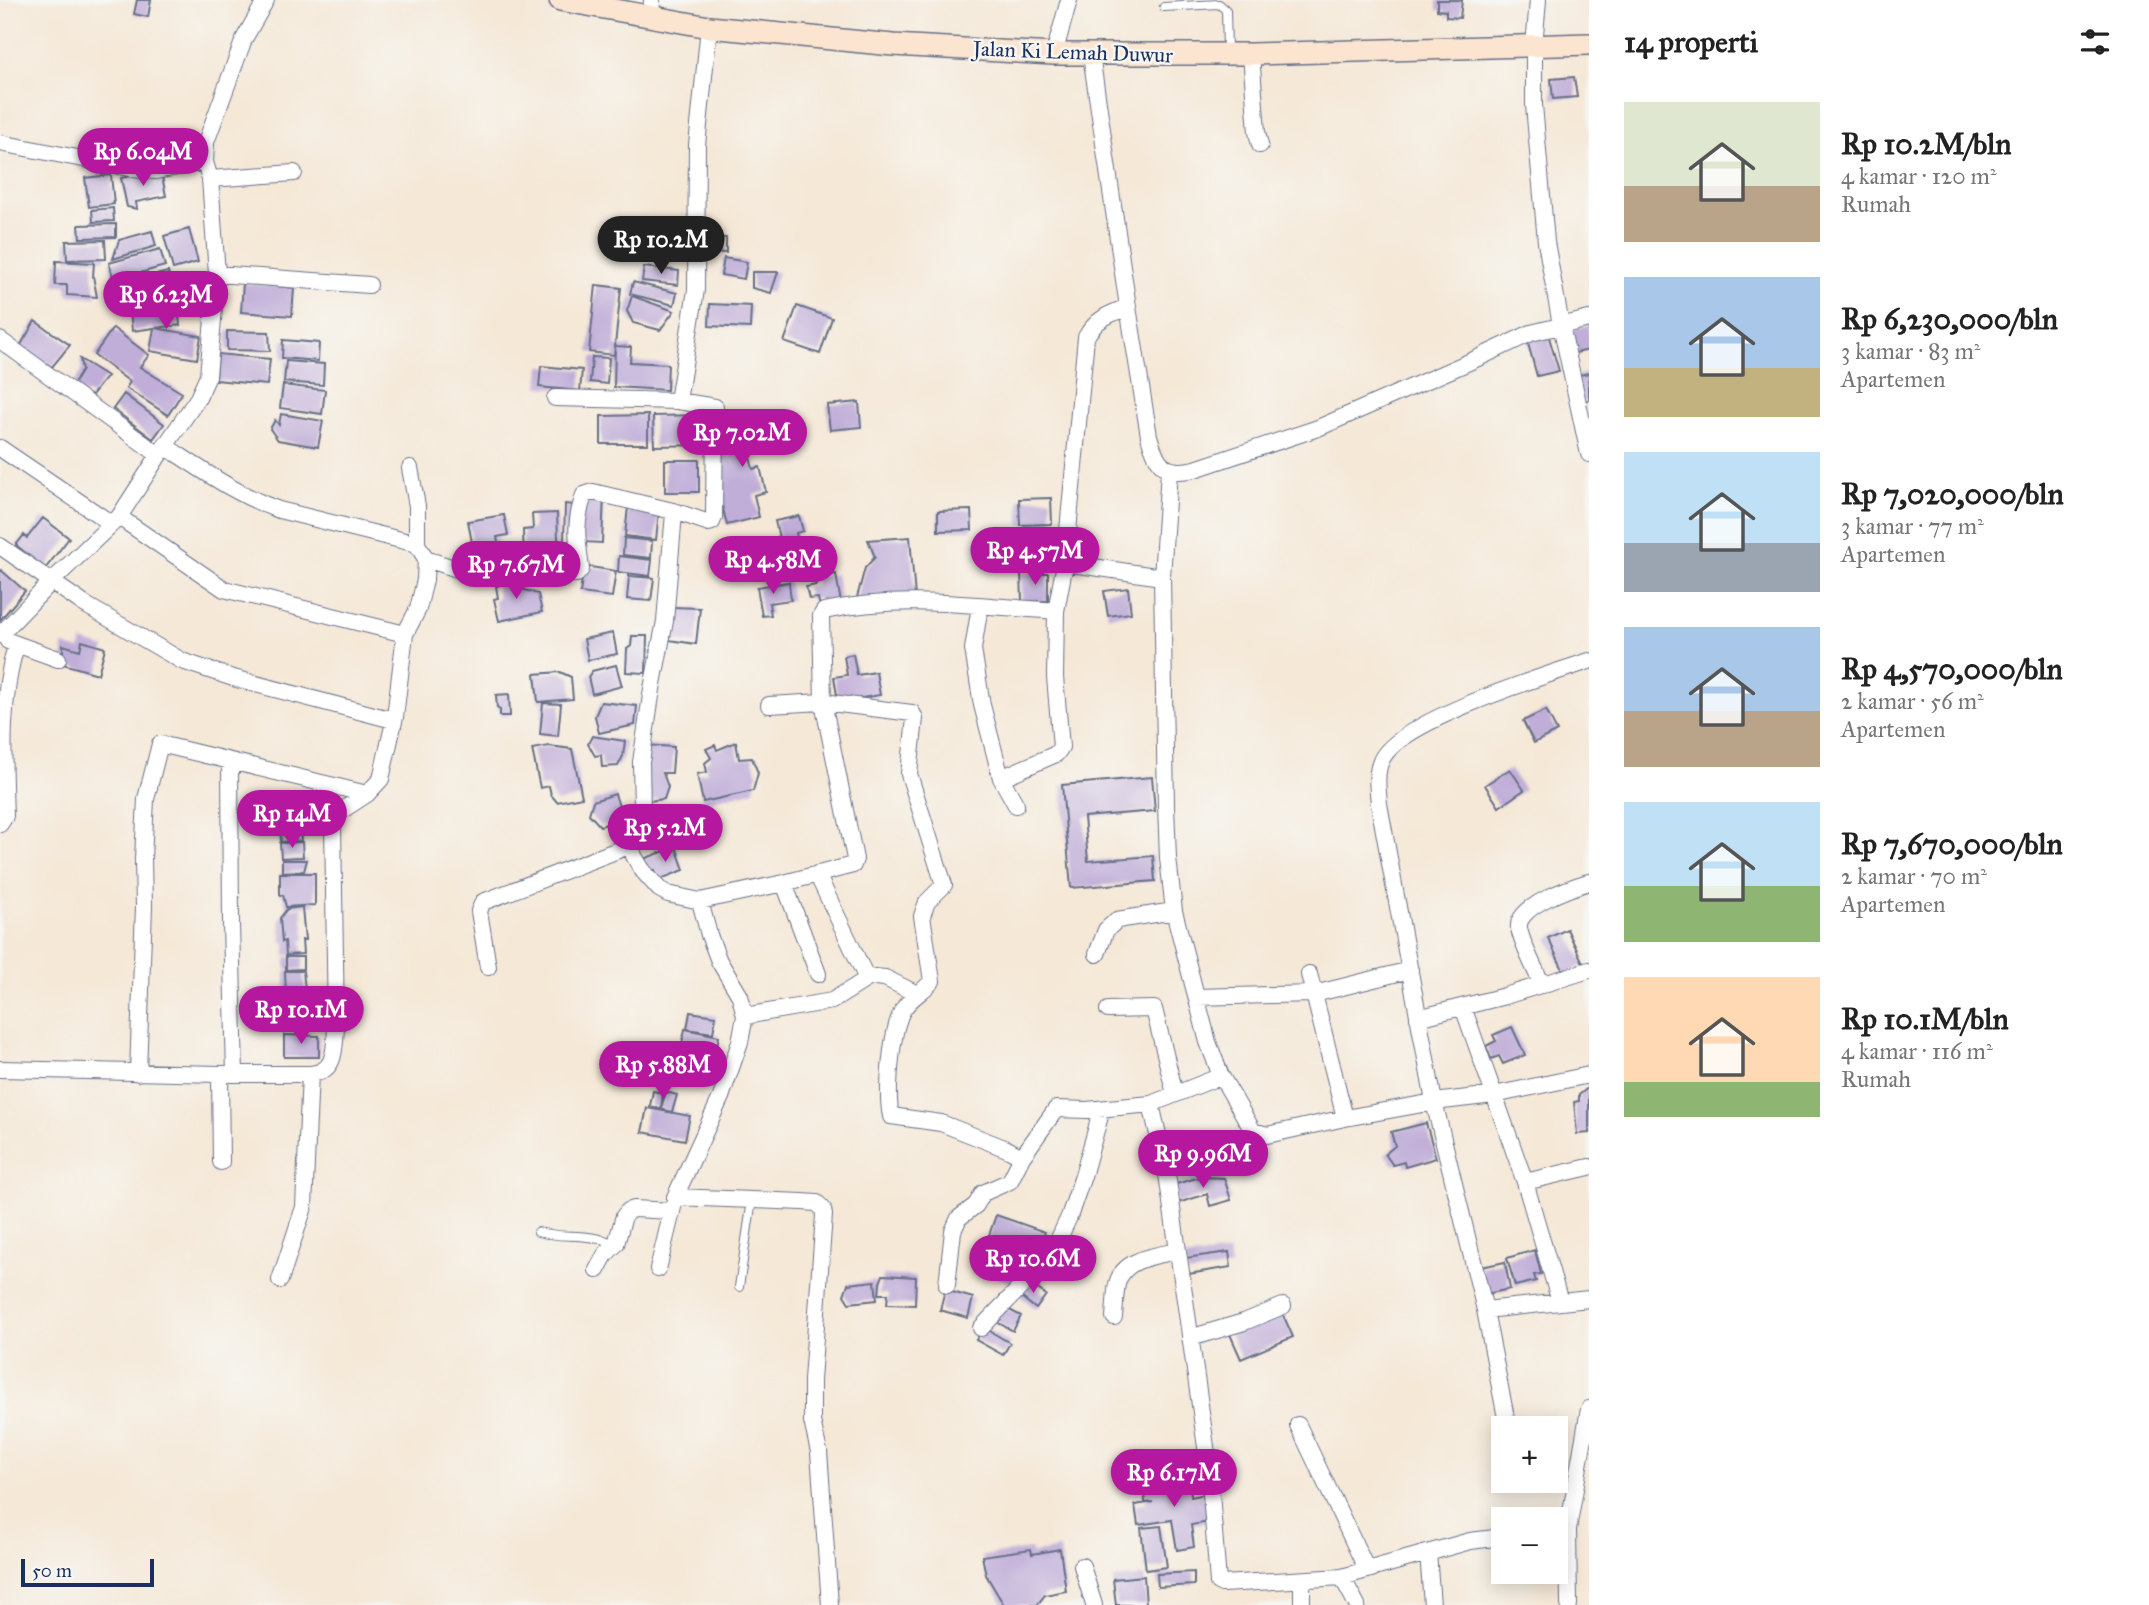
<!DOCTYPE html>
<html lang="id">
<meta charset="utf-8">
<style>
body{margin:0;font-family:"IM FELL Great Primer",serif;background:#f6f6f6;color:#222;height:100vh;display:flex;flex-direction:column;font-size:26px;white-space:nowrap}
*{box-sizing:border-box;margin:0}
p{font-size:23px;color:#767676}
.icon{flex:none;width:38px;height:38px;fill:none;stroke:currentColor;stroke-width:2;stroke-linecap:round;stroke-linejoin:round}
.map{position:relative;flex:1;overflow:hidden}
.side{display:flex;flex-direction:column;background:#fff;width:560px}
.side>*{flex:none}
.fabs{position:absolute;left:1491px;top:1416px;display:grid;gap:14px}
.fabs a{display:grid;place-items:center;width:77px;height:77px;border-radius:0px;background:#fff;box-shadow:0 4px 18px #0003;font-size:35px}
.scale{position:absolute;left:21px;bottom:18px;width:133px;box-sizing:border-box;padding-left:7px;border:4px solid #1b2f5e;border-top:0;font-size:19px;line-height:24px;white-space:nowrap;color:#1b2f5e;-webkit-text-stroke:5px #f6f6f2;paint-order:stroke}
.price{position:absolute;translate:-50% -60px;padding:0 16px;border-radius:24px;background:#b5179e;color:#fff;font-size:23px;line-height:46px;filter:drop-shadow(0 2px 4px #0008)}
.price::after{content:'';position:absolute;left:50%;top:42px;width:21px;height:16px;margin-left:-10px;background:inherit;clip-path:polygon(0 0,100% 0,50% 100%)}
.price.on{background:#222;color:#fff}
ul{padding:0;list-style:none}
li{display:flex;align-items:center;gap:21px;height:175px;padding:0 35px}
li span{display:grid;place-items:center;flex:none;width:196px;height:140px;border-radius:0px;color:#555}
li>.icon{margin-inline-start:auto}
span .icon{width:84px;height:84px;fill:#fffc;stroke-width:1}
li b{font-size:30px}
h2{display:flex;justify-content:space-between;align-items:center;height:84px;padding:0 35px;font-size:30px}
main{display:flex;flex:1;min-height:0}
.map>svg:first-child{display:block}
.building{fill:#c0add8}
.lines{fill:none;stroke-linecap:round;stroke-linejoin:round}
.lane-casing{stroke:#677088;stroke-width:10}
.street-casing{stroke:#677088;stroke-width:18}
.secondary-casing{stroke:#677088;stroke-width:24}
.lane{stroke:#fff;stroke-width:8}
.street{stroke:#fff;stroke-width:16}
.secondary{stroke:#fce5d0;stroke-width:21}
.labels{text-anchor:middle;dominant-baseline:central;stroke-width:5;stroke-linejoin:round;paint-order:stroke}
.street-label{font-size:21px;fill:#1b2f5e;stroke:#f6f6f2}
</style>
<main>
<div class="map">
<svg width="1589" height="1605" viewBox="0 0 1589 1605">
<rect width="100%" height="100%" fill="#f6f6f2"/>
<filter id="ink" filterUnits="userSpaceOnUse"><feTurbulence type="fractalNoise" baseFrequency=".0143" numOctaves="2"/><feDisplacementMap in="SourceGraphic" scale="14" xChannelSelector="R" yChannelSelector="G"/><feConvolveMatrix kernelMatrix="1 2 1 2 8 2 1 2 1" color-interpolation-filters="sRGB"/></filter>
<filter id="wash" filterUnits="userSpaceOnUse"><feTurbulence type="fractalNoise" baseFrequency=".00686" numOctaves="4" result="noise"/><feDisplacementMap in="SourceGraphic" scale="28" xChannelSelector="R" yChannelSelector="G"/><feGaussianBlur stdDeviation="1.57" result="paint"/><feColorMatrix in="noise" values="0 0 0 0 0 0 0 0 0 0 0 0 0 0 0 0 0 1.4 0 .05"/><feComposite in="paint" operator="in"/></filter>
<g filter="url(#wash)">
<rect width="100%" height="100%" fill="#f5e8d7"/>
<g id="blocks">
<path class="building" d="M 137,0 L 151,0 L 148,17 L 134,14 Z
M 1437,0 L 1462,0 L 1460,18 L 1446,17 L 1446,11 L 1437,10 Z
M 1574,77 L 1577,97 L 1553,99 L 1551,79 Z
M 161,171 L 166,196 L 136,202 L 137,209 L 127,207 L 121,178 Z
M 111,175 L 114,204 L 89,207 L 85,178 Z
M 113,208 L 114,221 L 93,222 L 92,210 Z
M 116,224 L 116,237 L 80,238 L 79,225 Z
M 189,229 L 198,262 L 173,269 L 164,236 Z
M 152,231 L 156,246 L 113,259 L 119,240 Z
M 700,237 L 726,238 L 726,253 L 700,252 Z
M 105,240 L 106,259 L 67,260 L 66,241 Z
M 160,249 L 165,266 L 114,280 L 109,263 Z
M 724,258 L 747,262 L 744,279 L 721,275 Z
M 56,261 L 94,263 L 93,276 L 97,297 L 67,295 L 67,285 L 55,285 Z
M 644,267 L 679,271 L 678,285 L 642,281 Z
M 168,272 L 175,297 L 144,305 L 141,301 L 122,298 L 124,288 L 141,291 L 143,278 Z
M 752,272 L 778,272 L 771,293 L 752,288 Z
M 633,282 L 677,293 L 674,305 L 630,294 Z
M 243,283 L 294,288 L 292,316 L 241,312 Z
M 596,285 L 621,288 L 614,355 L 589,352 Z
M 632,296 L 674,311 L 660,330 L 633,323 L 627,311 Z
M 710,304 L 751,306 L 750,328 L 709,326 Z
M 178,305 L 180,325 L 155,328 L 201,336 L 197,359 L 150,351 L 154,328 L 132,331 L 130,310 Z
M 797,306 L 832,318 L 820,354 L 784,342 Z
M 35,321 L 70,345 L 52,367 L 19,348 Z
M 1589,325 L 1589,350 L 1571,354 L 1565,331 Z
M 113,328 L 149,355 L 140,367 L 182,393 L 168,415 L 126,388 L 130,382 L 94,355 Z
M 227,331 L 269,332 L 270,351 L 227,350 Z
M 1548,334 L 1559,371 L 1537,376 L 1527,340 Z
M 283,340 L 319,343 L 318,361 L 282,358 Z
M 615,346 L 631,347 L 630,362 L 668,364 L 667,390 L 614,387 Z
M 218,354 L 270,359 L 267,385 L 216,380 Z
M 592,357 L 609,358 L 607,384 L 590,382 Z
M 80,359 L 107,376 L 92,395 L 79,393 L 74,383 L 82,370 Z
M 286,361 L 324,364 L 323,385 L 284,382 Z
M 541,366 L 582,370 L 580,391 L 539,387 Z
M 1589,373 L 1589,400 L 1580,402 L 1574,376 Z
M 283,385 L 325,390 L 322,414 L 280,408 Z
M 124,394 L 164,424 L 153,439 L 113,409 Z
M 859,402 L 861,427 L 830,430 L 827,405 Z
M 281,414 L 323,421 L 318,447 L 278,440 L 270,429 L 275,420 L 279,425 Z
M 648,415 L 648,444 L 601,444 L 601,416 Z
M 706,415 L 707,445 L 654,446 L 653,416 Z
M 759,419 L 770,423 L 776,446 L 749,453 L 753,469 L 760,467 L 766,492 L 754,495 L 759,517 L 727,525 L 720,497 L 720,428 L 751,424 Z
M 665,460 L 699,460 L 699,492 L 665,492 Z
M 604,494 L 602,543 L 564,541 L 565,504 L 575,505 Z
M 1051,498 L 1052,524 L 1020,525 L 1019,499 Z
M 628,506 L 659,510 L 656,540 L 625,536 Z
M 971,510 L 972,530 L 938,531 L 938,511 Z
M 557,513 L 559,564 L 524,566 L 523,530 L 533,529 L 532,514 Z
M 504,515 L 508,535 L 497,537 L 500,554 L 475,559 L 468,521 Z
M 799,516 L 803,531 L 796,533 L 802,559 L 785,563 L 775,521 Z
M 43,518 L 69,538 L 45,569 L 16,545 L 24,535 L 27,538 Z
M 910,537 L 915,597 L 856,601 L 865,568 L 875,557 L 868,540 Z
M 624,538 L 652,541 L 651,558 L 623,555 Z
M 619,556 L 652,560 L 650,576 L 618,572 Z
M 584,566 L 616,571 L 612,597 L 580,593 Z
M 1,570 L 25,591 L 0,620 L 0,572 Z
M 1021,573 L 1048,573 L 1048,601 L 1022,601 Z
M 836,574 L 841,603 L 820,607 L 818,598 L 809,599 L 806,587 L 816,585 L 815,578 Z
M 629,576 L 654,578 L 651,601 L 627,599 Z
M 522,580 L 524,590 L 538,594 L 542,612 L 499,621 L 494,599 L 498,598 L 496,586 Z
M 789,582 L 791,600 L 769,603 L 771,615 L 762,616 L 757,587 Z
M 1128,588 L 1131,613 L 1108,616 L 1104,591 Z
M 671,607 L 700,608 L 696,644 L 669,640 Z
M 613,633 L 617,654 L 588,660 L 584,639 Z
M 632,636 L 647,636 L 646,673 L 626,672 L 627,649 L 631,646 Z
M 82,641 L 105,648 L 98,674 L 63,664 L 63,645 L 80,650 Z
M 853,654 L 857,675 L 876,672 L 880,695 L 838,702 L 834,677 L 847,675 L 844,656 Z
M 616,665 L 622,686 L 592,694 L 588,677 L 592,671 Z
M 560,672 L 571,677 L 573,699 L 538,702 L 535,674 Z
M 509,694 L 510,716 L 500,716 L 500,710 L 497,708 L 496,695 Z
M 601,702 L 637,706 L 635,725 L 599,733 L 595,716 Z
M 543,703 L 561,704 L 558,736 L 540,734 Z
M 1546,710 L 1557,731 L 1534,743 L 1523,721 Z
M 592,736 L 625,741 L 623,756 L 618,766 L 602,767 L 601,755 L 595,756 L 588,744 Z
M 736,742 L 739,759 L 752,758 L 758,773 L 753,791 L 703,802 L 697,774 L 707,772 L 705,763 L 711,758 L 706,749 L 715,745 L 717,750 Z
M 645,745 L 674,747 L 672,773 L 663,773 L 668,787 L 664,799 L 648,801 Z
M 549,746 L 572,749 L 582,797 L 557,802 L 551,795 L 549,786 L 540,788 L 532,749 Z
M 1510,769 L 1524,790 L 1499,807 L 1485,785 Z
M 1152,777 L 1155,811 L 1084,817 L 1088,861 L 1153,856 L 1155,881 L 1071,888 L 1062,785 Z
M 615,794 L 623,819 L 600,826 L 589,814 L 593,801 Z
M 300,828 L 301,841 L 281,842 L 280,829 L 293,831 Z
M 302,842 L 303,857 L 281,858 L 280,843 Z
M 676,847 L 684,870 L 658,880 L 655,870 L 648,872 L 645,864 L 646,858 Z
M 282,860 L 307,860 L 304,871 L 282,872 Z
M 280,873 L 315,873 L 315,905 L 286,907 L 283,895 L 280,895 Z
M 302,907 L 305,940 L 302,940 L 303,954 L 286,955 L 285,941 L 282,942 L 280,918 L 287,909 Z
M 1567,929 L 1584,965 L 1565,974 L 1548,938 Z
M 286,957 L 303,957 L 303,969 L 286,970 Z
M 285,971 L 303,971 L 306,999 L 286,998 Z
M 320,1000 L 320,1021 L 280,1022 L 280,1001 Z
M 690,1012 L 716,1016 L 713,1033 L 687,1029 Z
M 1512,1027 L 1525,1055 L 1503,1064 L 1499,1056 L 1491,1059 L 1486,1046 L 1496,1041 L 1493,1035 Z
M 685,1029 L 719,1036 L 716,1051 L 682,1044 Z
M 284,1035 L 319,1036 L 319,1057 L 284,1057 Z
M 680,1046 L 723,1056 L 717,1080 L 675,1069 Z
M 1589,1087 L 1589,1133 L 1577,1134 L 1574,1102 L 1579,1101 L 1579,1095 Z
M 653,1091 L 663,1093 L 661,1108 L 666,1092 L 677,1095 L 672,1112 L 650,1106 Z
M 647,1108 L 690,1116 L 685,1140 L 642,1132 Z
M 1426,1123 L 1436,1158 L 1405,1167 L 1404,1162 L 1393,1165 L 1385,1154 L 1395,1146 L 1391,1132 Z
M 1200,1177 L 1224,1178 L 1231,1200 L 1210,1206 L 1207,1194 L 1178,1203 L 1173,1185 Z
M 996,1215 L 1045,1232 L 1040,1246 L 1029,1243 L 1025,1254 L 987,1241 Z
M 988,1246 L 1022,1260 L 1012,1284 L 979,1269 Z
M 1535,1250 L 1541,1274 L 1534,1275 L 1536,1281 L 1515,1286 L 1507,1258 Z
M 1229,1252 L 1231,1267 L 1188,1274 L 1185,1258 Z
M 1505,1262 L 1510,1289 L 1486,1294 L 1481,1267 Z
M 883,1275 L 916,1277 L 915,1305 L 887,1304 L 888,1294 L 879,1294 L 880,1283 Z
M 1033,1279 L 1038,1283 L 1035,1287 L 1046,1295 L 1036,1309 L 1020,1296 Z
M 875,1281 L 877,1300 L 849,1303 L 844,1295 L 848,1284 Z
M 945,1290 L 973,1298 L 968,1318 L 940,1310 Z
M 1002,1306 L 1021,1316 L 1013,1331 L 995,1321 Z
M 1281,1310 L 1293,1337 L 1241,1359 L 1229,1332 Z
M 983,1327 L 1010,1343 L 1003,1355 L 976,1340 Z
M 1190,1481 L 1191,1497 L 1206,1494 L 1210,1522 L 1191,1525 L 1194,1547 L 1177,1550 L 1172,1520 L 1138,1525 L 1135,1505 L 1153,1502 L 1145,1503 L 1144,1483 Z
M 1161,1526 L 1167,1567 L 1146,1570 L 1141,1528 Z
M 1031,1549 L 1032,1554 L 1060,1549 L 1066,1591 L 1045,1595 L 1037,1605 L 1004,1605 L 986,1575 L 982,1556 Z
M 1194,1572 L 1194,1585 L 1158,1587 L 1157,1574 Z
M 1144,1576 L 1146,1605 L 1116,1605 L 1113,1579 Z"/>
</g>
</g>
<g filter="url(#ink)">
<use href="#blocks" fill-opacity="0" stroke="#677088" stroke-width="2"/>
<g class="lines">
<g class="lane-casing">
<path id="lane" d="M 1164,7 L 1219,4 L 1226,10 L 1227,51
M 538,1232 C 566,1239 586,1232 616,1244
M 739,1287 L 752,1200"/>
</g>
<g class="street-casing">
<path id="street" d="M 1538,0 L 1534,46 L 1534,105 L 1546,242 L 1561,325 L 1589,454
M 651,16 L 652,0
M 1054,54 L 1069,0
M 1251,54 L 1257,132 L 1260,145
M 1091,55 L 1128,307 L 1149,436 C 1157,465 1165,476 1195,469 L 1318,428 L 1478,358 L 1531,333 L 1589,319
M 0,143 L 140,170 L 156,171 L 205,162
M 210,179 L 294,173
M 217,274 L 369,285
M 0,340 L 159,455 L 198,398 L 208,376 L 217,274 L 210,179 L 205,162 L 206,142 L 244,39 L 266,0
M 678,401 L 696,290 L 697,145 L 709,27
M 165,446 C 202,470 237,495 279,510 L 417,544
M 0,448 L 112,524
M 1169,471 L 1162,577 L 1166,806 L 1168,858 L 1174,911 L 1208,1042 L 1221,1076 L 1253,1131 L 1267,1135 L 1345,1118 L 1434,1102 L 1494,1095 L 1589,1075
M 674,513 L 665,621 L 652,689 L 641,762 L 642,810 L 631,845 L 634,856 L 643,871 L 659,889 L 668,894 L 700,901 L 784,883 L 853,865 L 855,859 L 823,702 L 912,713 L 915,718 L 909,774 L 944,885 L 927,902 L 922,916 L 932,981 C 924,991 911,997 904,1008 C 891,1027 886,1094 891,1116 L 941,1123 L 1007,1149 L 1022,1157 L 1056,1109 L 1087,1110 L 1151,1104 L 1221,1076
M 119,517 L 224,589 L 405,634
M 0,546 L 84,604 L 182,661 L 233,678 L 393,720
M 426,559 L 457,569 L 577,574 L 581,569 C 577,538 574,525 584,495 L 593,492 L 677,512 L 709,523 L 712,522 L 714,517 L 715,407 L 678,401 L 555,398
M 1065,563 L 1162,577
M 980,606 L 973,649 L 982,705 L 1001,778 L 1016,805
M 0,635 L 52,581 L 119,517 L 159,455
M 8,641 L 58,659
M 769,705 L 823,702 L 821,616 L 824,611 C 901,594 979,606 1056,611
M 230,761 L 231,924 L 235,1074
M 1001,778 L 1056,754 L 1061,747 L 1055,677 L 1056,611 L 1065,563 L 1086,337 C 1096,319 1109,314 1128,307
M 0,824 L 5,816 C 3,759 0,700 16,645
M 817,874 L 867,979
M 784,883 L 818,974
M 700,901 L 709,935 L 719,961 L 740,996 L 745,1016 L 740,1042 L 721,1097 L 675,1197 L 802,1202 L 817,1203 L 823,1209 L 824,1215 L 812,1380 L 812,1421 L 819,1452 L 830,1605
M 1097,954 L 1106,930 L 1117,920 L 1174,911
M 488,967 L 479,911 L 483,902 L 631,845
M 1309,974 L 1345,1118
M 1542,985 C 1536,970 1521,943 1519,928 C 1516,906 1572,887 1589,882
M 1196,997 L 1314,994 L 1410,970
M 1463,1007 L 1525,1182 L 1560,1302
M 1108,1010 L 1154,1009 L 1175,1094
M 745,1016 L 832,1001 L 867,979 L 875,977 L 885,978 L 917,994
M 1418,1018 L 1505,996 L 1589,970
M 0,1069 L 220,1074 L 310,1074 C 337,1072 334,1048 336,1028 L 333,822 L 338,813 L 367,794 L 381,779 L 395,717 L 405,634 L 418,609 L 425,580 L 426,559 L 417,544 L 417,506 L 410,468
M 138,1073 L 144,906 L 143,859 L 146,799 L 160,744 L 367,794
M 220,1074 L 221,1162
M 1151,1104 L 1167,1174 L 1209,1468 L 1218,1582 L 1222,1584 L 1342,1577 L 1470,1541 L 1503,1537
M 1525,1182 L 1589,1167
M 658,1269 L 674,1203
M 597,1270 L 605,1255 L 616,1244 L 624,1216 L 628,1211 L 634,1209 L 672,1211
M 280,1280 L 304,1207 L 310,1074
M 947,1285 L 953,1231 L 959,1218 L 976,1205 L 983,1193 L 1010,1181 L 1022,1157
M 1485,1310 L 1589,1299
M 1114,1317 C 1115,1306 1115,1294 1117,1284 C 1123,1258 1156,1256 1177,1251
M 981,1328 L 1043,1264 L 1055,1247 L 1069,1217 L 1083,1176 L 1102,1109
M 1190,1338 L 1244,1322 L 1283,1306
M 1298,1425 L 1367,1570
M 1508,1428 L 1485,1310 L 1434,1102 L 1379,804 C 1378,791 1375,774 1381,761 C 1397,721 1547,675 1589,661
M 1428,1553 L 1432,1605
M 1082,1566 L 1094,1605
M 1342,1577 L 1357,1605
M 1302,1581 L 1302,1605
M 1569,1605 L 1568,1529 L 1589,1409"/>
</g>
<g class="secondary-casing">
<path id="secondary" d="M 560,0 L 709,27 L 893,45 L 1054,54 L 1251,54 L 1589,44"/>
</g>
<use href="#lane" class="lane"/>
<use href="#street" class="street"/>
<use href="#secondary" class="secondary"/>
</g>
</g>
<g class="labels">
<g class="street-label">
<text transform="translate(1073 52) rotate(2)">Jalan Ki Lemah Duwur</text>
</g>
</g>
</svg>
<div class="fabs">
<a>+</a>
<a>−</a>
</div>
<div class="scale">50 m</div>
<b class="price" style="left:143px;top:188px">Rp 6.04M</b>
<b class="price on" style="left:661px;top:276px">Rp 10.2M</b>
<b class="price" style="left:166px;top:331px">Rp 6.23M</b>
<b class="price" style="left:742px;top:469px">Rp 7.02M</b>
<b class="price" style="left:1035px;top:587px">Rp 4.57M</b>
<b class="price" style="left:773px;top:596px">Rp 4.58M</b>
<b class="price" style="left:516px;top:601px">Rp 7.67M</b>
<b class="price" style="left:292px;top:850px">Rp 14M</b>
<b class="price" style="left:665px;top:864px">Rp 5.2M</b>
<b class="price" style="left:301px;top:1046px">Rp 10.1M</b>
<b class="price" style="left:663px;top:1101px">Rp 5.88M</b>
<b class="price" style="left:1203px;top:1190px">Rp 9.96M</b>
<b class="price" style="left:1033px;top:1295px">Rp 10.6M</b>
<b class="price" style="left:1174px;top:1509px">Rp 6.17M</b>
</div>
<section class="side">
<h2>14 properti<svg class="icon" aria-label="filters" viewBox="0 0 24 24"><path d="M4 7h16M4 17h16"/><circle cx="9" cy="7" r="2"/><circle cx="15" cy="17" r="2"/></svg></h2>
<ul>
<li><span style="background:linear-gradient(#dfe7d0 60%,#b9a48a 0)"><svg class="icon" aria-label="home" viewBox="0 0 24 24"><path d="M3 11l9-7 9 7M6 9v11h12V9"/></svg></span><div><b>Rp 10.2M/bln</b><p>4 kamar · 120 m²</p><p>Rumah</p></div></li>
<li><span style="background:linear-gradient(#a9c7e8 65%,#c2b280 0)"><svg class="icon" aria-label="home" viewBox="0 0 24 24"><path d="M3 11l9-7 9 7M6 9v11h12V9"/></svg></span><div><b>Rp 6,230,000/bln</b><p>3 kamar · 83 m²</p><p>Apartemen</p></div></li>
<li><span style="background:linear-gradient(#bfe0f5 65%,#9aa5b1 0)"><svg class="icon" aria-label="home" viewBox="0 0 24 24"><path d="M3 11l9-7 9 7M6 9v11h12V9"/></svg></span><div><b>Rp 7,020,000/bln</b><p>3 kamar · 77 m²</p><p>Apartemen</p></div></li>
<li><span style="background:linear-gradient(#a9c7e8 60%,#b9a48a 0)"><svg class="icon" aria-label="home" viewBox="0 0 24 24"><path d="M3 11l9-7 9 7M6 9v11h12V9"/></svg></span><div><b>Rp 4,570,000/bln</b><p>2 kamar · 56 m²</p><p>Apartemen</p></div></li>
<li><span style="background:linear-gradient(#bfe0f5 60%,#8fb573 0)"><svg class="icon" aria-label="home" viewBox="0 0 24 24"><path d="M3 11l9-7 9 7M6 9v11h12V9"/></svg></span><div><b>Rp 7,670,000/bln</b><p>2 kamar · 70 m²</p><p>Apartemen</p></div></li>
<li><span style="background:linear-gradient(#ffd9b3 75%,#8fb573 0)"><svg class="icon" aria-label="home" viewBox="0 0 24 24"><path d="M3 11l9-7 9 7M6 9v11h12V9"/></svg></span><div><b>Rp 10.1M/bln</b><p>4 kamar · 116 m²</p><p>Rumah</p></div></li>
</ul>
</section>
</main>
